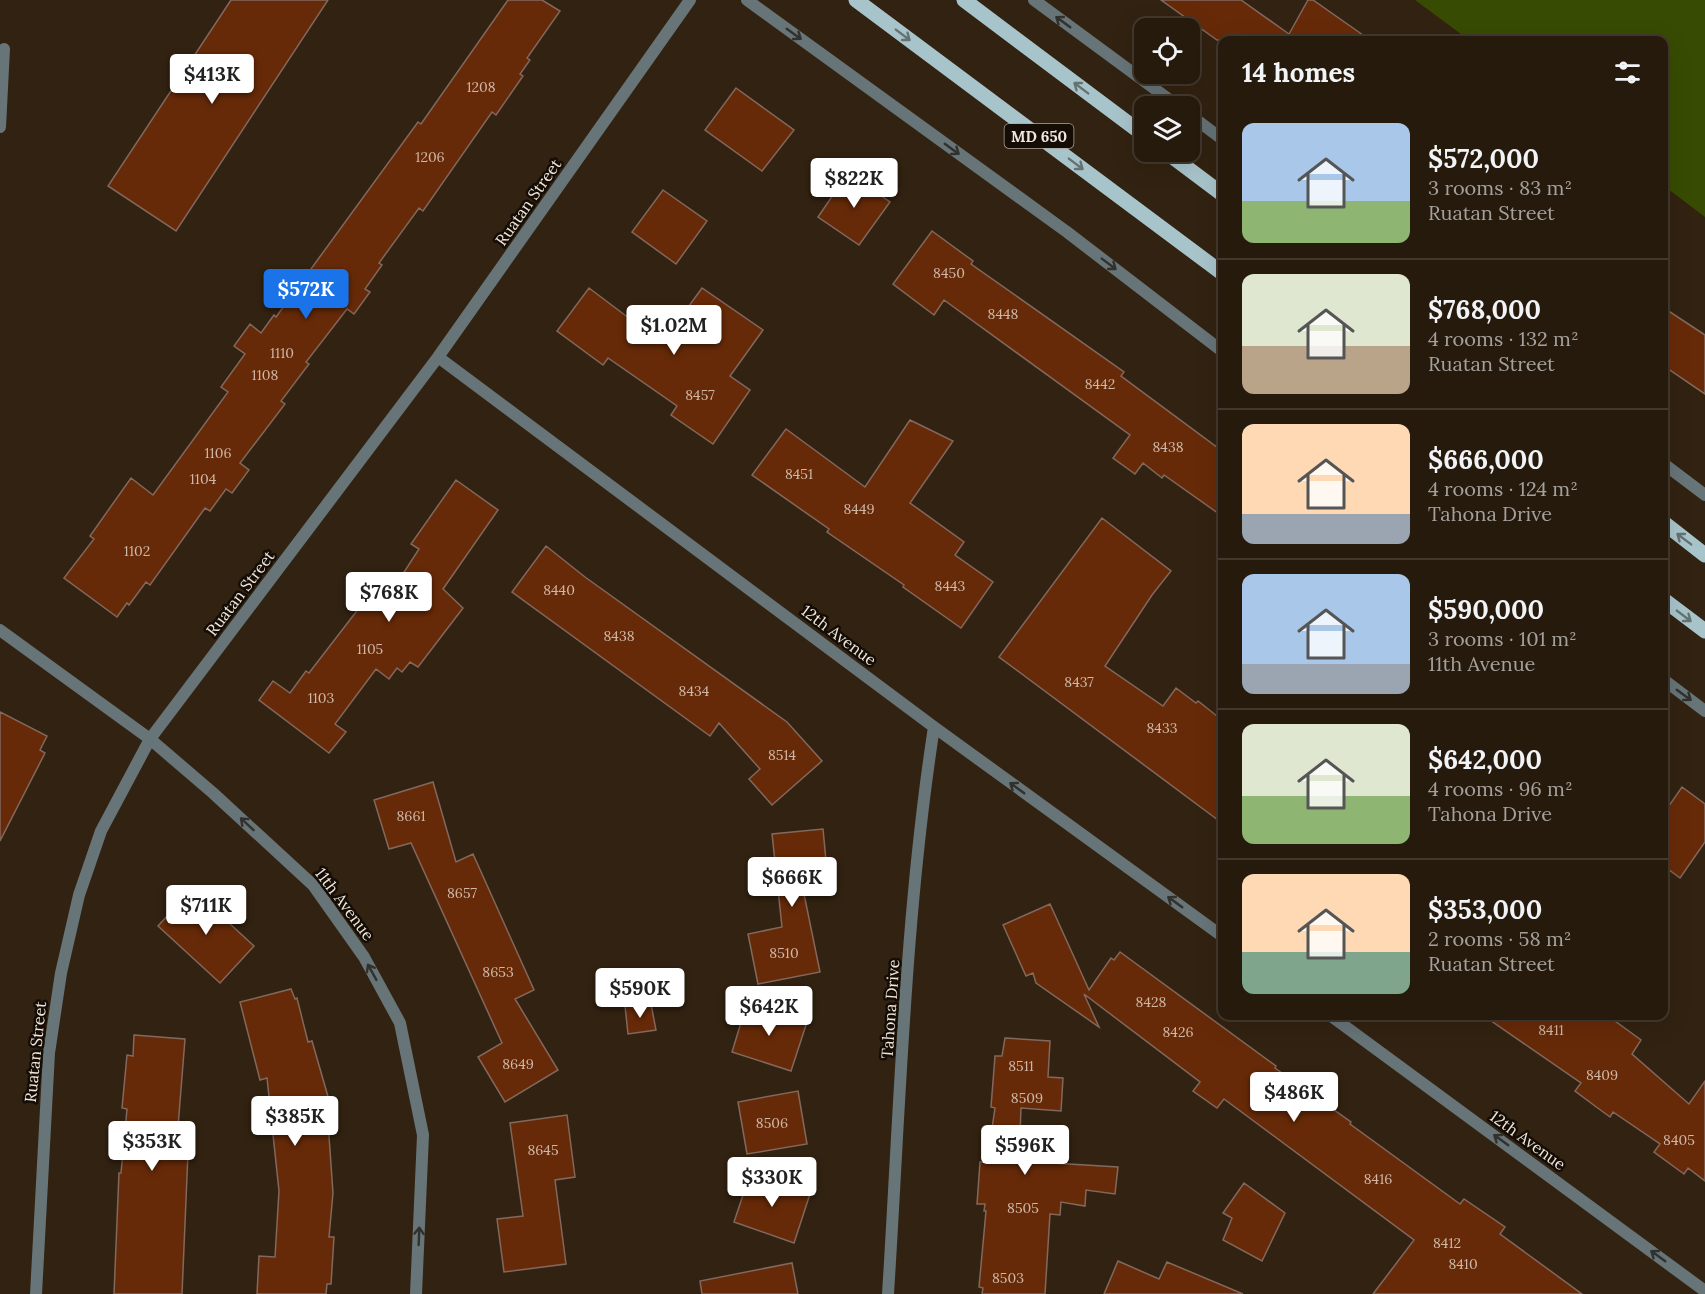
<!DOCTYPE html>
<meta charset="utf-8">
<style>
body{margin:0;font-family:Lora,serif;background:#2e2316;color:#f1f3f6;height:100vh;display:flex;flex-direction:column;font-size:22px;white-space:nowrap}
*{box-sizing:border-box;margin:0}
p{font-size:20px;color:#a4a19d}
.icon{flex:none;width:33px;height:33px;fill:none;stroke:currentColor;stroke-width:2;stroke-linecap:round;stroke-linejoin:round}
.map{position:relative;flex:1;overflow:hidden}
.side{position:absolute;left:1218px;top:36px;width:450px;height:984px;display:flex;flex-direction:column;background:#261a0d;border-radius:12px;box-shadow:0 6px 24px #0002,0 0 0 2px #42382e}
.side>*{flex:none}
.fabs{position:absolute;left:1134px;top:18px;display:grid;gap:12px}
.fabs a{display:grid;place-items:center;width:66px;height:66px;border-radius:12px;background:#261a0d;box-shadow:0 6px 24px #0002,0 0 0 2px #42382e;font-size:30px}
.price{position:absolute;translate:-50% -51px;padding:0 14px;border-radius:6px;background:#fff;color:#222;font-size:20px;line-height:39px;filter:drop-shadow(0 2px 3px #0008)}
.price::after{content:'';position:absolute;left:50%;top:36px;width:18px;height:14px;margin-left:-9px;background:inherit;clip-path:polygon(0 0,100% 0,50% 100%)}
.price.selected{background:#1a73e8;color:#fff}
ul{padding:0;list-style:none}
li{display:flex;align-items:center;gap:18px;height:150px;padding:0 24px}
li+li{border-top:2px solid #42382e}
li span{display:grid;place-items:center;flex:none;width:168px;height:120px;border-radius:12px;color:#555}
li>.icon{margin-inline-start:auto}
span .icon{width:72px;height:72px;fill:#fffc;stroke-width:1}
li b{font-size:26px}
h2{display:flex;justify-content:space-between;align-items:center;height:72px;padding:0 24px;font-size:26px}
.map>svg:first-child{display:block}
.green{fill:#384b02}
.building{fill:#672a08;stroke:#82685d;stroke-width:1.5}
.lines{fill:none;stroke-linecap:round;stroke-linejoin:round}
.lane{stroke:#677478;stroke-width:12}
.street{stroke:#677478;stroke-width:12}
.primary{stroke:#a8c4cb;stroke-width:15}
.oneway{stroke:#31312e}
.oneway2{stroke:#657272}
.labels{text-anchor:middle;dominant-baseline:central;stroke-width:5;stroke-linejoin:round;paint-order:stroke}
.number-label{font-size:14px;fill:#cfb8a7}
.shield{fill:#140d06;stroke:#afa69c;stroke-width:1.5}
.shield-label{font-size:15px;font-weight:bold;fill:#f2e7dc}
.street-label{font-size:16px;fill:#f2e7dc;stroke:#140d06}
</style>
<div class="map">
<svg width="1705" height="1294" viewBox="0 0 1705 1294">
<rect width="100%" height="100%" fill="#322211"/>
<path class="green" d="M 1415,0 L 1705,0 L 1705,217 L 1664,186 L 1664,40 L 1469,40 Z"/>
<path class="building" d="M 231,0 L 328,0 L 176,231 L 108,186 Z
M 508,0 L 542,0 L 560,11 L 527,58 L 530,60 L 520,74 L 523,76 L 496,115 L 492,112 L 423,211 L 419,208 L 379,263 L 382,265 L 365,289 L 370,292 L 354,314 L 347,309 L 306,362 L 309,364 L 281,401 L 285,404 L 240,463 L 249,470 L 232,493 L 226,489 L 210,511 L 205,508 L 150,585 L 146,582 L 129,605 L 127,603 L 117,617 L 64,578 L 94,539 L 90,536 L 131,478 L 153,495 L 228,392 L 221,387 L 245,354 L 234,346 L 250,324 L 261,333 L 274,315 L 276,317 L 418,122 L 421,124 Z
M 1161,0 L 1241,0 L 1289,34 L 1308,0 L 1313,0 L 1370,40 L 1217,40 Z
M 736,88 L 794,130 L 762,171 L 705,130 Z
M 848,173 L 890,202 L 859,245 L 818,217 Z
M 663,190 L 707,221 L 676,264 L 632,232 Z
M 932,231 L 973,261 L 971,264 L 1124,372 L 1121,376 L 1222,451 L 1222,516 L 1164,475 L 1162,478 L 1143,463 L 1135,474 L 1113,458 L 1130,435 L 944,300 L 934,315 L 893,284 Z
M 589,288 L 662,343 L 702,288 L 763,330 L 730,376 L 750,390 L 713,444 L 671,415 L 677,406 L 608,358 L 603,365 L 557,331 Z
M 1664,308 L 1705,335 L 1705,394 L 1664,366 Z
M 910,420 L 953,441 L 910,503 L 964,542 L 955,555 L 993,582 L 961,628 L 903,587 L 904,585 L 827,532 L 829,529 L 752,475 L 786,429 L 865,487 Z
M 456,480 L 498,510 L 443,589 L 463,608 L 418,667 L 410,662 L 402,672 L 397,668 L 389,679 L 376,669 L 335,724 L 346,732 L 329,753 L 259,700 L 273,681 L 290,693 L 306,671 L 309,673 L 366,599 L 381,608 L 419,549 L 411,544 Z
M 1102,518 L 1171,571 L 1152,595 L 1105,666 L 1163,706 L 1176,688 L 1196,703 L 1198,701 L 1222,720 L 1222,823 L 999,657 Z
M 546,546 L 585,577 L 787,722 L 822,761 L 772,805 L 749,779 L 760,769 L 719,723 L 710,736 L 512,592 Z
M 0,712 L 47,736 L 40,750 L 45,753 L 0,841 Z
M 433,782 L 456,862 L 473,854 L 534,990 L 515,999 L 558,1070 L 505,1102 L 478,1057 L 502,1043 L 411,843 L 389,849 L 374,800 Z
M 1682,787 L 1705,804 L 1705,842 L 1680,878 L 1664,866 L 1664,813 Z
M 823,829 L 829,892 L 804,894 L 820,972 L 758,984 L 748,934 L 782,927 L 772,834 Z
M 192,889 L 254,946 L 220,983 L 158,926 Z
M 1050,904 L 1089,990 L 1111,958 L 1114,960 L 1120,952 L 1276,1066 L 1275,1068 L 1351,1122 L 1350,1124 L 1460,1204 L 1464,1199 L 1505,1227 L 1500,1234 L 1582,1294 L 1373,1294 L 1414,1240 L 1224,1099 L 1217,1108 L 1193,1091 L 1200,1082 L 1084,994 L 1099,1027 L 1036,983 L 1033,973 L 1026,976 L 1003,925 Z
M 291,989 L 295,999 L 297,998 L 308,1042 L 312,1041 L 335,1121 L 328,1122 L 333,1193 L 329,1237 L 334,1237 L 331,1284 L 327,1284 L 326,1294 L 257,1294 L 259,1256 L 275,1257 L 279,1191 L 267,1078 L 260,1080 L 240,1002 Z
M 747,1003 L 807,1022 L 791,1071 L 732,1052 Z
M 651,1004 L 656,1030 L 628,1034 L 625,1006 Z
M 1484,1016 L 1608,1016 L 1641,1040 L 1632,1054 L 1689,1104 L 1705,1081 L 1705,1181 L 1688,1168 L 1684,1174 L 1654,1152 L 1660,1144 L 1613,1112 L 1610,1117 L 1595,1106 L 1575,1091 L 1581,1083 Z
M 134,1035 L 185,1039 L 176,1152 L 188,1153 L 182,1294 L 114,1294 L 119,1173 L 121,1173 L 127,1109 L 122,1108 L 127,1055 L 133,1056 Z
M 1005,1038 L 1050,1041 L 1048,1077 L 1063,1078 L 1061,1111 L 1021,1108 L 1019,1161 L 1118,1167 L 1115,1194 L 1086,1190 L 1085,1206 L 1061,1202 L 1060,1215 L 1050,1214 L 1045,1294 L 982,1294 L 983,1288 L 979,1287 L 986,1211 L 984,1211 L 985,1204 L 977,1204 L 980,1162 L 987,1162 L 995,1108 L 991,1107 L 995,1056 L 1002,1056 Z
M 798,1091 L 807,1144 L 747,1154 L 738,1102 Z
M 567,1115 L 575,1177 L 555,1180 L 566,1264 L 504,1272 L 497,1219 L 523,1216 L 510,1123 Z
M 750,1174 L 810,1194 L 794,1243 L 734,1222 Z
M 1244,1183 L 1285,1213 L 1262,1261 L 1223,1240 L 1232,1218 L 1223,1213 Z
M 1118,1261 L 1159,1279 L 1167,1262 L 1243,1294 L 1104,1294 Z
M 792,1263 L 798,1294 L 702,1294 L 700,1281 Z"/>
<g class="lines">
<path class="lane" d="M 747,0 L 1067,232 L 1222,351
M 1034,0 L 1178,106
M 1190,115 L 1222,139
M 0,127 L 4,49
M 1664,464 L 1705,495
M 1664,680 L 1705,711"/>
<path class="street" d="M 438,357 L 934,727 L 1222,936
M 0,630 L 150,739 L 213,793 L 313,885 L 364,957 L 400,1023 L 423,1135 L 416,1294
M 1331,1016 L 1705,1291
M 36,1294 L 49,1053 L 61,973 L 79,895 L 101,831 L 150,739 L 438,357 L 690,0
M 888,1294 C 900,1105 905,914 934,727"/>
<path class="primary" d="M 856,0 L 1222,273
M 964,0 L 1144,135
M 1166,152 L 1222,194
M 1664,523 L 1705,555
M 1664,600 L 1705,631"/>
</g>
<defs><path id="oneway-shaft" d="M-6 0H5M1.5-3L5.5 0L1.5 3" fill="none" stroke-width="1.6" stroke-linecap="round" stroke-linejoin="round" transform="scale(1.5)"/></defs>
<g class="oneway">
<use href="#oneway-shaft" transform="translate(1063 22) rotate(-144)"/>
<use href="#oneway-shaft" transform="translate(794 34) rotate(36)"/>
<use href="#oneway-shaft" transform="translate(952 149) rotate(36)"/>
<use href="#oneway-shaft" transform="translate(1109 264) rotate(37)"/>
<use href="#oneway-shaft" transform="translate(1684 695) rotate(36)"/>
<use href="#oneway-shaft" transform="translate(1017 788) rotate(-144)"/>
<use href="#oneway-shaft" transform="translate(247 824) rotate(-137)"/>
<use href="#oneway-shaft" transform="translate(1175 902) rotate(-144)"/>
<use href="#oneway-shaft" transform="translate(372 972) rotate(-119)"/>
<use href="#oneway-shaft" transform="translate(1501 1140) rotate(-144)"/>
<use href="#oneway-shaft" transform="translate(419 1236) rotate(-88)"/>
<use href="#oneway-shaft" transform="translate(1658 1256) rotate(-144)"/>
</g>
<g class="oneway2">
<use href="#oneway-shaft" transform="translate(903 35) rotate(37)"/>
<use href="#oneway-shaft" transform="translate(1081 88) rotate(-143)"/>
<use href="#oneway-shaft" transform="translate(1076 164) rotate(37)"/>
<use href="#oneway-shaft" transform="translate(1684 539) rotate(-143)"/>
<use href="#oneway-shaft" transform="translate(1684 616) rotate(37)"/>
</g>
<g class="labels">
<g class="number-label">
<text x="481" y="87">1208</text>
<text x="430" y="157">1206</text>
<text x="949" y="273">8450</text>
<text x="1003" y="314">8448</text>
<text x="282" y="353">1110</text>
<text x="265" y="375">1108</text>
<text x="1100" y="384">8442</text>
<text x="700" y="395">8457</text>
<text x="1168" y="447">8438</text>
<text x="218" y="453">1106</text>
<text x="799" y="474">8451</text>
<text x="203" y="479">1104</text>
<text x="859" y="509">8449</text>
<text x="137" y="551">1102</text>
<text x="950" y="586">8443</text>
<text x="559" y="590">8440</text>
<text x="619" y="636">8438</text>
<text x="370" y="649">1105</text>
<text x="1079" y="682">8437</text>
<text x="694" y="691">8434</text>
<text x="321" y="698">1103</text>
<text x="1162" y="728">8433</text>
<text x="782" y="755">8514</text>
<text x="411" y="816">8661</text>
<text x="462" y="893">8657</text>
<text x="784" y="953">8510</text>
<text x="498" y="972">8653</text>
<text x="1151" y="1002">8428</text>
<text x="1551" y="1030">8411</text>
<text x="1178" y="1032">8426</text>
<text x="518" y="1064">8649</text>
<text x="1021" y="1066">8511</text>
<text x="1602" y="1075">8409</text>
<text x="1027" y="1098">8509</text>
<text x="772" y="1123">8506</text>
<text x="1679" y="1140">8405</text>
<text x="543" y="1150">8645</text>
<text x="1378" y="1179">8416</text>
<text x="1023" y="1208">8505</text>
<text x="1447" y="1243">8412</text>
<text x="1463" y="1264">8410</text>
<text x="1008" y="1278">8503</text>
</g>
<rect class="shield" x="1004.5" y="124" width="69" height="24" rx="4.5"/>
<g class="shield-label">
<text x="1039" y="136">MD 650</text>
</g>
<g class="street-label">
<text transform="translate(528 202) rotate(-55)">Ruatan Street</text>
<text transform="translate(240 593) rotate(-53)">Ruatan Street</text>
<text transform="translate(839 635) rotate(37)">12th Avenue</text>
<text transform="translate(345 904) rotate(53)">11th Avenue</text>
<text transform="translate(890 1009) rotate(-86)">Tahona Drive</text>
<text transform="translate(35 1052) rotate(-84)">Ruatan Street</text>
<text transform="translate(1528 1140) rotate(36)">12th Avenue</text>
</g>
</g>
</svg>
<div class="fabs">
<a><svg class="icon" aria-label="locate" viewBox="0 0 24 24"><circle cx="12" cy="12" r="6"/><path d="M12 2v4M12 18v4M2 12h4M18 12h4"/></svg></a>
<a><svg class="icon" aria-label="layers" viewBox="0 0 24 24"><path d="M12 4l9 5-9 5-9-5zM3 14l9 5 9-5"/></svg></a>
</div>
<b class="price" style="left:212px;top:105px">$413K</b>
<b class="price" style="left:854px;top:209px">$822K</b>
<b class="price selected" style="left:306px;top:320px">$572K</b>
<b class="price" style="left:674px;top:356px">$1.02M</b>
<b class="price" style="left:389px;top:623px">$768K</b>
<b class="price" style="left:792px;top:908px">$666K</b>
<b class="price" style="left:206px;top:936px">$711K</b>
<b class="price" style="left:640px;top:1019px">$590K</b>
<b class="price" style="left:769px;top:1037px">$642K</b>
<b class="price" style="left:1294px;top:1123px">$486K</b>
<b class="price" style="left:295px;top:1147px">$385K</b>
<b class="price" style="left:152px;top:1172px">$353K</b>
<b class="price" style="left:1025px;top:1176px">$596K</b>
<b class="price" style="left:772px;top:1208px">$330K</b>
<section class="side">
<h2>14 homes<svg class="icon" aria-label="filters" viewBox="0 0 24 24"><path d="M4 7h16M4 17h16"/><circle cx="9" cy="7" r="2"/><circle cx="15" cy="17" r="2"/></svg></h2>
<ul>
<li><span style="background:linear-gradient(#a9c7e8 65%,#8fb573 0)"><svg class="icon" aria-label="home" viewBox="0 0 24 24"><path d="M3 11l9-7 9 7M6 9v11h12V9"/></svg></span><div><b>$572,000</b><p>3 rooms · 83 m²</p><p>Ruatan Street</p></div></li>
<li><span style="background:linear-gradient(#dfe7d0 60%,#b9a48a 0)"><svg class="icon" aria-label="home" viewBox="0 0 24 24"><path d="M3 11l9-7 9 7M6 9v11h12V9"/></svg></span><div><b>$768,000</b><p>4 rooms · 132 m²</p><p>Ruatan Street</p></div></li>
<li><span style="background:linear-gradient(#ffd9b3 75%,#9aa5b1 0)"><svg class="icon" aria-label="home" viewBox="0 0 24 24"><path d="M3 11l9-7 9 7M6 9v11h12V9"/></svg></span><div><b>$666,000</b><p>4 rooms · 124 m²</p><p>Tahona Drive</p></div></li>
<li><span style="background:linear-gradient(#a9c7e8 75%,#9aa5b1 0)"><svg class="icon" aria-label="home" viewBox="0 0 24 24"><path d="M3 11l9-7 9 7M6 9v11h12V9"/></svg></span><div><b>$590,000</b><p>3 rooms · 101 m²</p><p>11th Avenue</p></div></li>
<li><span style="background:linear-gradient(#dfe7d0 60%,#8fb573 0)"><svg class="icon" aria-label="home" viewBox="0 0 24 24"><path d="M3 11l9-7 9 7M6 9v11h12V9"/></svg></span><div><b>$642,000</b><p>4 rooms · 96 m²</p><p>Tahona Drive</p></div></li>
<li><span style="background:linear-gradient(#ffd9b3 65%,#7fa58c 0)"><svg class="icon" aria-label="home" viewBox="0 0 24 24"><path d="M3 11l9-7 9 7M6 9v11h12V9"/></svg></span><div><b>$353,000</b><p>2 rooms · 58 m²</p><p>Ruatan Street</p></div></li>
</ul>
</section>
</div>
